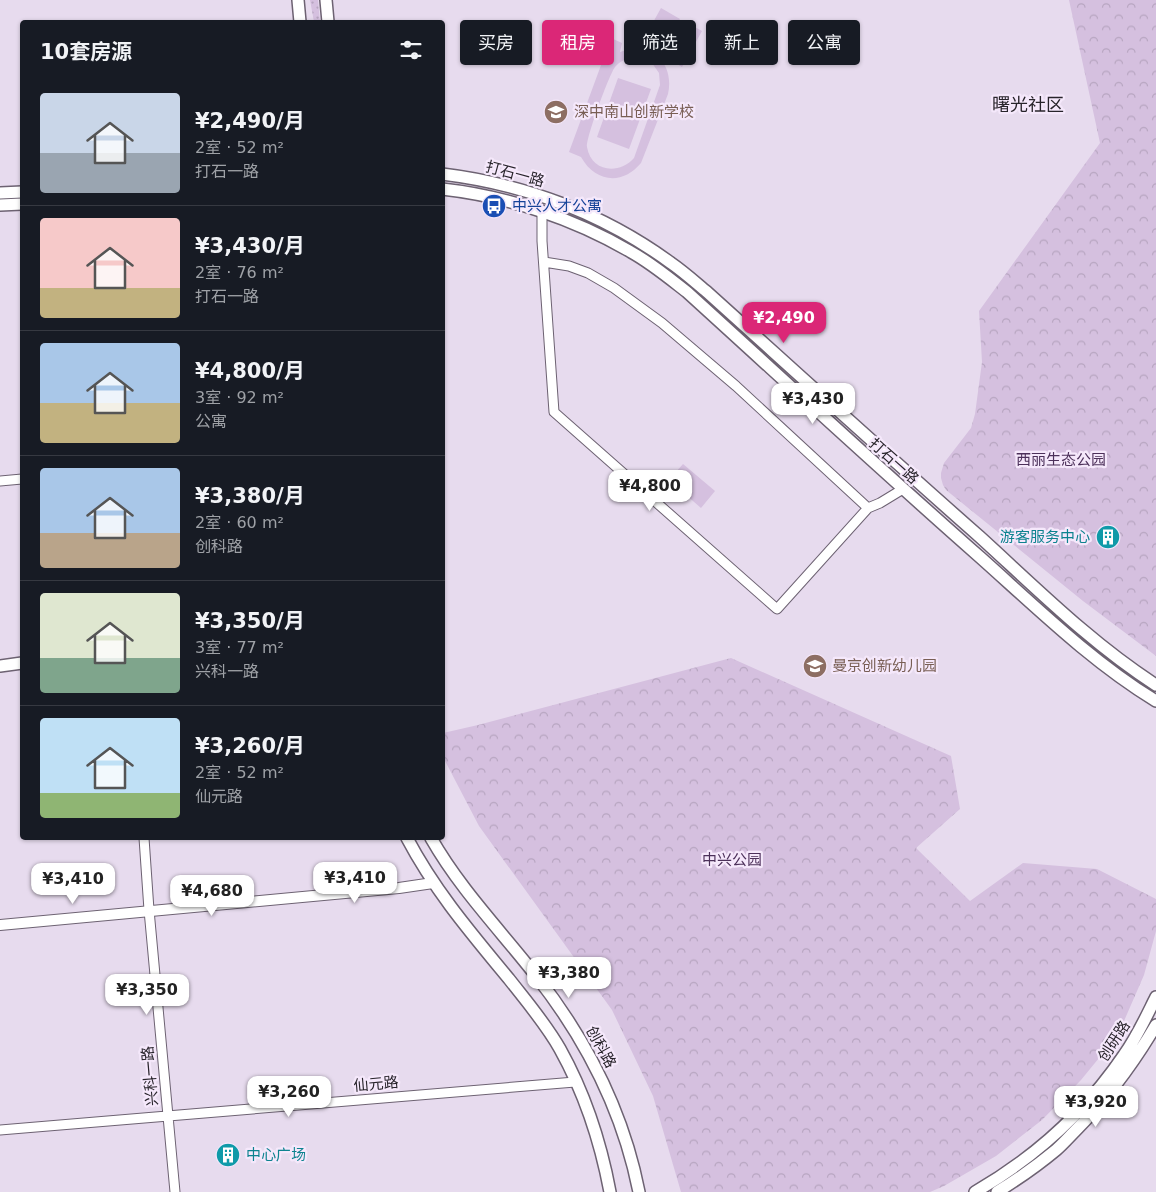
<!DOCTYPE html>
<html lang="zh">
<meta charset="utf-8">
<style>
body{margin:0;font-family:"DejaVu Sans","Noto Sans SC",sans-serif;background:#20242c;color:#f1f3f6;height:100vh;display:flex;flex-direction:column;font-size:19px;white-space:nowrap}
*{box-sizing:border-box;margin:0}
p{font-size:16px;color:#9ea1a6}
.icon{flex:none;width:28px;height:28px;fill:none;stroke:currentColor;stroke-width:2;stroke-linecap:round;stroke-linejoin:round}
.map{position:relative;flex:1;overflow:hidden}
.drawer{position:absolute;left:20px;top:20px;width:425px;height:820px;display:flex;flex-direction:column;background:#171b24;border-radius:5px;box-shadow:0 1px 4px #0004}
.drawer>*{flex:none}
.banner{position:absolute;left:460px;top:20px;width:475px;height:45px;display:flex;gap:10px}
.price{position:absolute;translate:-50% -42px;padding:0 11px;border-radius:10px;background:#fff;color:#222;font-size:16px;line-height:32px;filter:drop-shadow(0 1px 2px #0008)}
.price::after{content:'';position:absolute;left:50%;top:30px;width:15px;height:11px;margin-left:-8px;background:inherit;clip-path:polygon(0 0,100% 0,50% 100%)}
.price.current{background:#db2777;color:#fff}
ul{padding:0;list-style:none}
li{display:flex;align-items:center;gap:15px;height:125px;padding:0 20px}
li+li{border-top:1px solid #363941}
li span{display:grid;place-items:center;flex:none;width:140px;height:100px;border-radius:5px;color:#555}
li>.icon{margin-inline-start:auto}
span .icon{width:60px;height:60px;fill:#fffc;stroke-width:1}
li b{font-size:21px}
h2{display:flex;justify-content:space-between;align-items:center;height:60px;padding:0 20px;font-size:21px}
.chip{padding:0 18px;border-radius:5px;background:#171b24;box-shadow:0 1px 4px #0004;font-size:18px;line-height:45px}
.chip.current{background:#db2777;color:#fff}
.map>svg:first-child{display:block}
.grass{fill:#d5c0df;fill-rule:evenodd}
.forest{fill:url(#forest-crowns)}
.garden{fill:url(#garden-dots)}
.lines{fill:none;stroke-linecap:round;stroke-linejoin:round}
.minor-casing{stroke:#6d6272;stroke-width:11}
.tertiary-casing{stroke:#6d6272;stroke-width:12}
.secondary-casing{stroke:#6d6272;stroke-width:14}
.minor{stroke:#fff;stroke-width:9}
.tertiary{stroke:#fff;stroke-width:10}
.secondary{stroke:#fff;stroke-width:11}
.labels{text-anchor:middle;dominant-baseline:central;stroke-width:4.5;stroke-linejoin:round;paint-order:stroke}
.education-label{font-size:15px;fill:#785e54;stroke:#f5e8fb;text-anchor:start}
.street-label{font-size:15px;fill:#28242b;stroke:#f5e8fb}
.transit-label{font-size:15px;fill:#164399;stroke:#f5e8fb;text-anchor:start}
.park-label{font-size:15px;fill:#4c305a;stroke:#f5e8fb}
.culture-label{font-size:15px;fill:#0d838f;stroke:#f5e8fb;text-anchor:end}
.quarter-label{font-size:18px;fill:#28242b;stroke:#f5e8fb}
</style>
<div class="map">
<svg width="1156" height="1192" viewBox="0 0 1156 1192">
<defs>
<pattern id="forest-crowns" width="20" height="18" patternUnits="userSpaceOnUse" patternTransform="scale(1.25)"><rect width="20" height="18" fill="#d5c0df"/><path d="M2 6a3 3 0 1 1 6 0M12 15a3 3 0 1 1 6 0" fill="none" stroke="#b7a5c0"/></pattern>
<pattern id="garden-dots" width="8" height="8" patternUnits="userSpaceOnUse" patternTransform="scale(1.25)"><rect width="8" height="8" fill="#d5c0df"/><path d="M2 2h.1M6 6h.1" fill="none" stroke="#b7a5c0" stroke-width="1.8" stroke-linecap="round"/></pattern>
</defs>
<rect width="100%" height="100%" fill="#e7dbee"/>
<path class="grass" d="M 661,8 L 680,19 L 659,54 L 641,44 Z
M 684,21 L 702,31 L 682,67 L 663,56 Z
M 611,38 L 622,43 L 620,52 C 650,41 675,62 668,94 L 641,163 C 622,186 595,182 581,157 L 569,152 ZM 635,57 L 647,60 L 652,63 L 659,73 L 660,85 L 634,158 C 619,175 591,172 587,147 C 586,138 609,75 615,67 C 620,61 627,58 635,57 Z
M 618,78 L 651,89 L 629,149 L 597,137 Z
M 683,464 L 715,491 L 701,508 L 669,480 Z"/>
<path class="forest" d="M 1069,0 L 1156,0 L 1156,656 L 1083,601 L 946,490 L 943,485 L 941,478 L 941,473 L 944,463 L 971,428 L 975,414 L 982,362 L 979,311 L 1100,143 Z
M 731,658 L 951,756 L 960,809 L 916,848 L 970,901 L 1023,863 L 1097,869 L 1156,899 L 1156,931 L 1144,975 L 1124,1021 L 1108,1047 L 1081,1080 L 1042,1120 L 996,1156 L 944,1186 L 930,1192 L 681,1192 L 653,1096 L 612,1010 L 479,826 L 443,757 L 443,733 L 478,725 Z"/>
<path class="garden" d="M 310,0 L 318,0 L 320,22 L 314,22 Z"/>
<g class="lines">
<g class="minor-casing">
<path id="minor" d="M 542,212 L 542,241 L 554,412 L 777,609 L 868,508 L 880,503 L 903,489
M 544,262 L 569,266 L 588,273 L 614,288 L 662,323 L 736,386 L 868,508
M 0,481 L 22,479
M 144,838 L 149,910 L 175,1192
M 0,1130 L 575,1082"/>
</g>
<g class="tertiary-casing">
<path id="tertiary" d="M 0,925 L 399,888 L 433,883"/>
</g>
<g class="secondary-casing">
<path id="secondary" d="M 298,0 L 300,22
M 326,0 L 328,22
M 442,174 C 525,184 604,214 671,263 C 684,272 695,282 707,292 C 798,374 888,456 980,537 C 1036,588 1092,644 1156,685
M 442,189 C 507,196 575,219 631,252 C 651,263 669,278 687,292 C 785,381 882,471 981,558 C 1037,608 1092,662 1156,701
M 0,193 L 22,192
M 0,205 L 22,204
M 0,666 L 22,663
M 407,838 C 435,891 471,933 509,979 C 527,1002 546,1024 560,1049 C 584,1092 601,1144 610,1192
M 431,838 C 460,889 501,931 537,977 C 588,1042 623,1111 639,1192
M 975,1192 C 1034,1158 1086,1111 1124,1055 C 1137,1037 1146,1017 1156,997
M 997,1192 C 1018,1179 1038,1165 1056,1150 C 1063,1144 1069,1137 1075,1131 C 1107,1099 1133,1064 1156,1025"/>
</g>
<use href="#minor" class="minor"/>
<use href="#tertiary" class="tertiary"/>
<use href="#secondary" class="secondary"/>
</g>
<defs>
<g id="school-disc" transform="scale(1.25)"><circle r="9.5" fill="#8d6e63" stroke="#f5e8fb"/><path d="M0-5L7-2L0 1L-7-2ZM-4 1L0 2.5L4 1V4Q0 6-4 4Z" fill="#fff"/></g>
<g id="bus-disc" transform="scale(1.25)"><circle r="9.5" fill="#1a4fb4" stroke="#f5e8fb"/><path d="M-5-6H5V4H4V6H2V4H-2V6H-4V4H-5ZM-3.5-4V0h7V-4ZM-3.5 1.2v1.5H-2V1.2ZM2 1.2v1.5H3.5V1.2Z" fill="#fff"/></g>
<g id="building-disc" transform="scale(1.25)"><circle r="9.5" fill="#0f9aa8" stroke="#f5e8fb"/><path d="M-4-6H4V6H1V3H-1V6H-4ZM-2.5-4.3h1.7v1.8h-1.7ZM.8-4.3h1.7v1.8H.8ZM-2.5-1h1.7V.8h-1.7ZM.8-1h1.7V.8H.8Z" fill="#fff"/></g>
</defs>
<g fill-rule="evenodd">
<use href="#school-disc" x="556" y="112"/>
<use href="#bus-disc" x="494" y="206"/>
<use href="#building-disc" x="1108" y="537"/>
<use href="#school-disc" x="815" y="666"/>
<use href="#building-disc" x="228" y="1155"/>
</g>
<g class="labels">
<g class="education-label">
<text x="574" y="112">深中南山创新学校</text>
<text x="832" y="666">曼京创新幼儿园</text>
</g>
<g class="street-label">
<text transform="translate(515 174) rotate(15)">打石一路</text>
<text transform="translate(894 461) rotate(42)">打石一路</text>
<text transform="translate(1114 1041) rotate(-57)">创研路</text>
<text transform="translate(601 1047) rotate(61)">创科路</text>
<text transform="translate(150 1076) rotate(-95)">兴科一路</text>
<text transform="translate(376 1084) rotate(-5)">仙元路</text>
</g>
<g class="transit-label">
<text x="512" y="206">中兴人才公寓</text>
</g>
<g class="park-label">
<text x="1061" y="460">西丽生态公园</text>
<text x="732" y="860">中兴公园</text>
</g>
<g class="culture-label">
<text x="1090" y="537">游客服务中心</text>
<text x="246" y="1155" text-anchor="start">中心广场</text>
</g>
<g class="quarter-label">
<text x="1028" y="104">曙光社区</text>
</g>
</g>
</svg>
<b class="price current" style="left:784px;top:344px">¥2,490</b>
<b class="price" style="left:813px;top:425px">¥3,430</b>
<b class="price" style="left:650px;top:512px">¥4,800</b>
<b class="price" style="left:355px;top:904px">¥3,410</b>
<b class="price" style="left:73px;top:905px">¥3,410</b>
<b class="price" style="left:212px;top:917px">¥4,680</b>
<b class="price" style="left:569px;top:999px">¥3,380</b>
<b class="price" style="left:147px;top:1016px">¥3,350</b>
<b class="price" style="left:289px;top:1118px">¥3,260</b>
<b class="price" style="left:1096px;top:1128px">¥3,920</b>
<div class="banner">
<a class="chip">买房</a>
<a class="chip current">租房</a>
<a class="chip">筛选</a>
<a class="chip">新上</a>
<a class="chip">公寓</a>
</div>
<section class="drawer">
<h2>10套房源<svg class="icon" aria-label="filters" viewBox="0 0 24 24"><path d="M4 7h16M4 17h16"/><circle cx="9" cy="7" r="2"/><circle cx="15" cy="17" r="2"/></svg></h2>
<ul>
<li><span style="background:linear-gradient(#c9d6e8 60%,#9aa5b1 0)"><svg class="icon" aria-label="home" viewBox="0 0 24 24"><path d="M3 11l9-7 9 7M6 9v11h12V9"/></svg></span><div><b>¥2,490/月</b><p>2室 · 52 m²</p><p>打石一路</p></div></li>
<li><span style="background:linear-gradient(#f6c9c9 70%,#c2b280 0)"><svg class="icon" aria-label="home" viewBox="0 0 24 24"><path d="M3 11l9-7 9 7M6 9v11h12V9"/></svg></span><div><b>¥3,430/月</b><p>2室 · 76 m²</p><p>打石一路</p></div></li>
<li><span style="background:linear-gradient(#a9c7e8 60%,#c2b280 0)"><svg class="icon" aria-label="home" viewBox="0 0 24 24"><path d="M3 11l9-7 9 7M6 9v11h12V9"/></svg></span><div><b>¥4,800/月</b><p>3室 · 92 m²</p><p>公寓</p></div></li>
<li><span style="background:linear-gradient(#a9c7e8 65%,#b9a48a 0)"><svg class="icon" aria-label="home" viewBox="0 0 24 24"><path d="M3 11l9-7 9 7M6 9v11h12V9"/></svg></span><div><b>¥3,380/月</b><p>2室 · 60 m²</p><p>创科路</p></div></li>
<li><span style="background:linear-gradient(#dfe7d0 65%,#7fa58c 0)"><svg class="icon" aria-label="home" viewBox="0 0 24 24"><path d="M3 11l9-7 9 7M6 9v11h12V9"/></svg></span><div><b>¥3,350/月</b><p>3室 · 77 m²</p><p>兴科一路</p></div></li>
<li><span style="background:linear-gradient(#bfe0f5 75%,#8fb573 0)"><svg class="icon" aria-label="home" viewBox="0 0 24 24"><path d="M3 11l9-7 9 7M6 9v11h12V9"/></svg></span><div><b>¥3,260/月</b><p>2室 · 52 m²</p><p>仙元路</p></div></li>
</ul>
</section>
</div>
